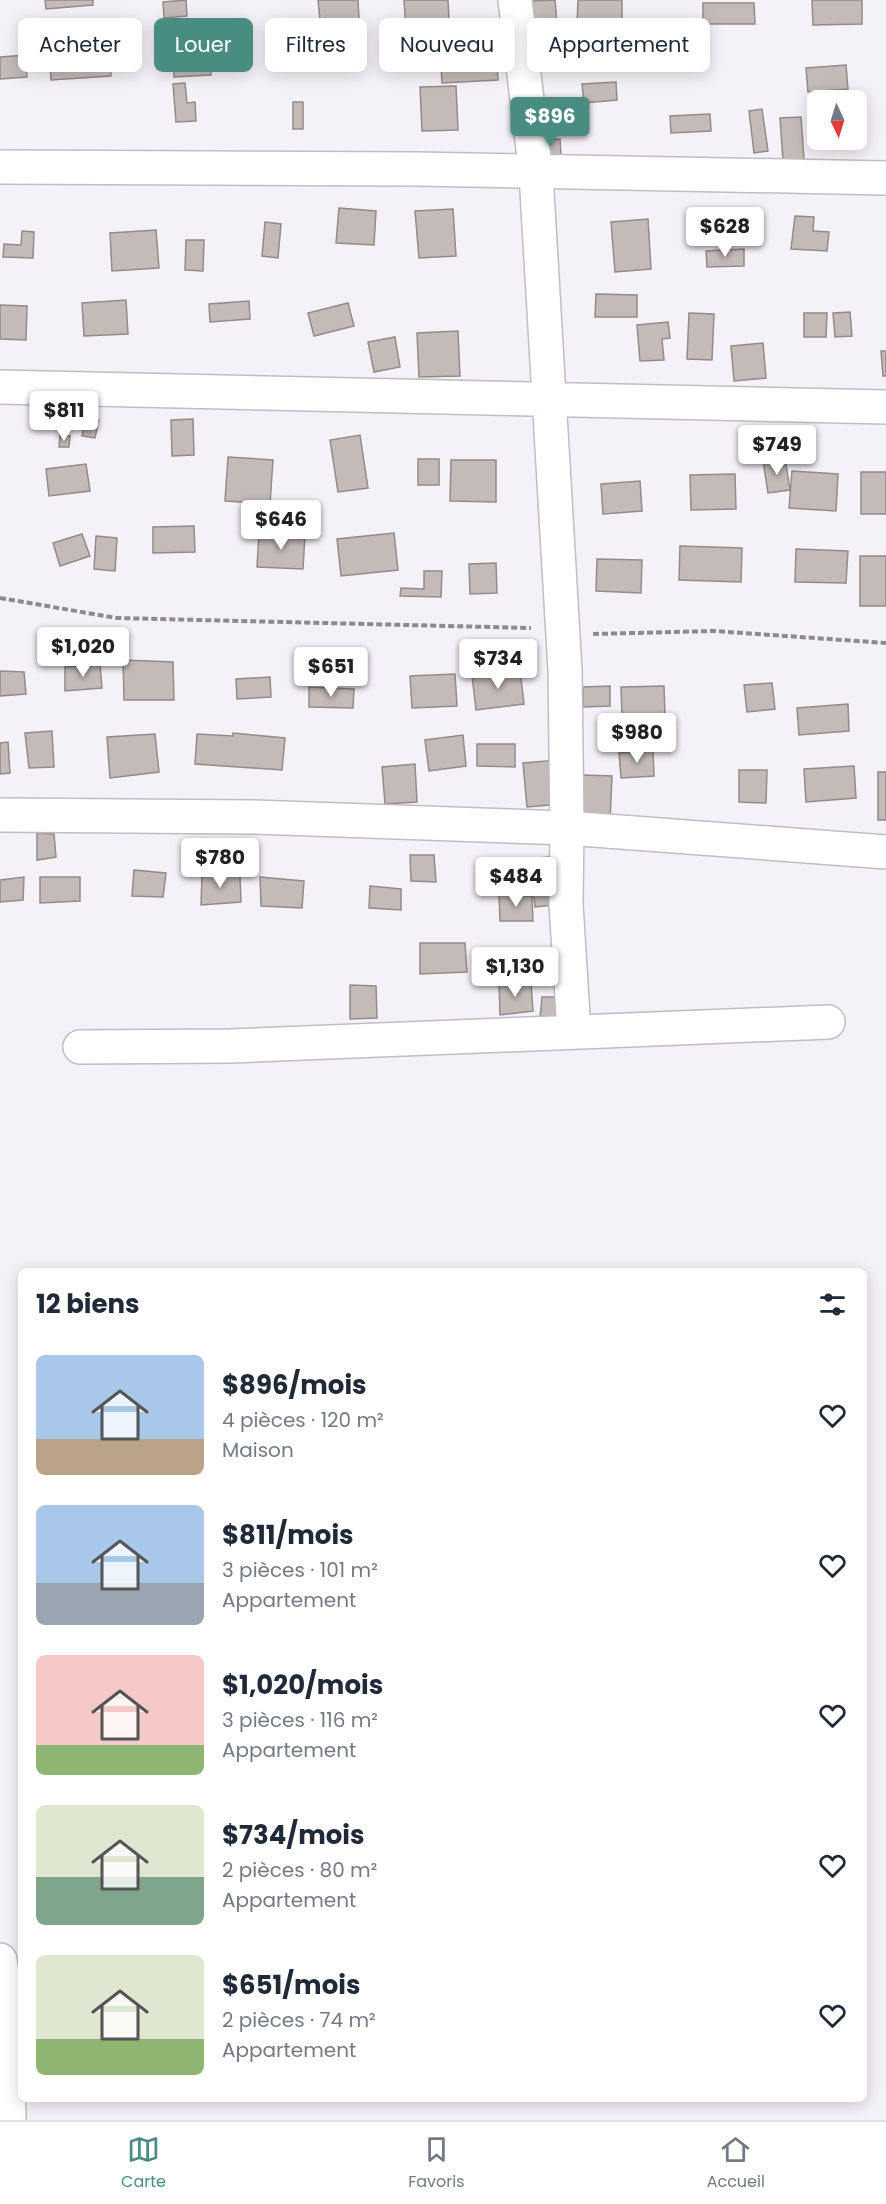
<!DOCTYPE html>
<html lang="fr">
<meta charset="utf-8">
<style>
body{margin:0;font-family:Poppins,sans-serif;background:#f2f2f3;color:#1f2937;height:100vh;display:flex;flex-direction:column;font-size:22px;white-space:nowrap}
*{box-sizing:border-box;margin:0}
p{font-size:20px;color:#747a83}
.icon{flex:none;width:33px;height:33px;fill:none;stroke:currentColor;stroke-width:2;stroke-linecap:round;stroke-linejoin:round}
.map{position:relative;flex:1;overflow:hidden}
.panel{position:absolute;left:18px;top:1268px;width:849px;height:834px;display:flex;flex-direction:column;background:#fff;border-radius:9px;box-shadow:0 3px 15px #0003}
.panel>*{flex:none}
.banner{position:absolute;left:18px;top:18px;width:850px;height:54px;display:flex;gap:12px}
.needle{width:39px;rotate:176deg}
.buttons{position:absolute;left:807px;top:90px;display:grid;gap:12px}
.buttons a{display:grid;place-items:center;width:60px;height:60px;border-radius:9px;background:#fff;box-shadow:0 3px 15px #0003;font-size:30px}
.price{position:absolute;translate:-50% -51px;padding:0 14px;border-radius:6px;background:#fff;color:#222;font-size:20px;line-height:39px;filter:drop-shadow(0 2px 3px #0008)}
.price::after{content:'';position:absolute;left:50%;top:36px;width:18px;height:14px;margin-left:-9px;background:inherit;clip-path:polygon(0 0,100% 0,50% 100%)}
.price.active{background:#498d82;color:#fff}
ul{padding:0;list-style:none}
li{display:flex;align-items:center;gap:18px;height:150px;padding:0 18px}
li span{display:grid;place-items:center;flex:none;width:168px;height:120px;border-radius:9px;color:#555}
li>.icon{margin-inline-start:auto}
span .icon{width:72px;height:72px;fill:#fffc;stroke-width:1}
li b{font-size:26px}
h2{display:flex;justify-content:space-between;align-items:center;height:72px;padding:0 18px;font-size:26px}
.pill{padding:0 21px;border-radius:9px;background:#fff;box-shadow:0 3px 15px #0003;font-size:21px;line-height:54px}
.pill.active{background:#498d82;color:#fff}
.tab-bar{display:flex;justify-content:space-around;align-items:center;height:84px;border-top:2px solid #e0e1e3;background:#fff;font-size:16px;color:#747a83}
.tab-bar a{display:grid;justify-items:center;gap:3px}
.tab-bar .active{color:#498d82}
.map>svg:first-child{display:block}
.building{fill:#c3bbb8;stroke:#938b89;stroke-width:1.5}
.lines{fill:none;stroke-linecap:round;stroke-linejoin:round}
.minor-casing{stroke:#c0bdc3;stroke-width:36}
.path{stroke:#8d8a8f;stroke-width:4;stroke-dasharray:6 3;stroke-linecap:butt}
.minor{stroke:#fff;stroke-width:33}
</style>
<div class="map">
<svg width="886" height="2120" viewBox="0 0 886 2120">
<rect width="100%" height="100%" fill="#f5f1f8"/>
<path class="building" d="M 45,0 L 93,0 L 93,5 L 46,9 Z
M 186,0 L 187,16 L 164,18 L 163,2 Z
M 318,0 L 358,0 L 359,19 L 320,21 Z
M 404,0 L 448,0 L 449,19 L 438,19 L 438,29 L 406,30 Z
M 555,0 L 557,22 L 534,24 L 532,1 Z
M 578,0 L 622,0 L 622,24 L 577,24 Z
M 812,0 L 862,0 L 862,24 L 813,25 Z
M 703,3 L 754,3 L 755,24 L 703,24 Z
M 209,47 L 211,75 L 174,77 L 173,49 Z
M 109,48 L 111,76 L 51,80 L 49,52 Z
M 249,51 L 250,66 L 224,69 L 222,53 Z
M 25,55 L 27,77 L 0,79 L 0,57 Z
M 497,63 L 498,80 L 442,83 L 441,67 Z
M 846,65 L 848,89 L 808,92 L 806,68 Z
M 616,82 L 617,100 L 584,103 L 582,84 Z
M 185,83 L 187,103 L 195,102 L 196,121 L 176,122 L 173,84 Z
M 456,86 L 458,130 L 422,131 L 420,87 Z
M 293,102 L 303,102 L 303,129 L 293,129 Z
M 762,109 L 768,151 L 754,153 L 749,111 Z
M 710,114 L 711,131 L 671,133 L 670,116 Z
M 801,117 L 804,159 L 783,160 L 780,118 Z
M 560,139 L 561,156 L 541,157 L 539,141 Z
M 339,208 L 376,211 L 374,245 L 336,243 Z
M 453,209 L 456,256 L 419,258 L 415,211 Z
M 795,216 L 814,217 L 813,231 L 829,232 L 827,251 L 791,249 Z
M 648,219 L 651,269 L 615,272 L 611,222 Z
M 265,222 L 281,224 L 278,258 L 262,256 Z
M 156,230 L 159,268 L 112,271 L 110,233 Z
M 22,231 L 34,232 L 33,258 L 3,257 L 4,244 L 21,245 Z
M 186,240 L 204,240 L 203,271 L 185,270 Z
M 744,249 L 744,266 L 707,267 L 706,251 Z
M 596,294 L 637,295 L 637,317 L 595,317 Z
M 126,300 L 128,334 L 84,336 L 82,303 Z
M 249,301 L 250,319 L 210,322 L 209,304 Z
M 348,303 L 354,326 L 314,336 L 308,313 Z
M 0,305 L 27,306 L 26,340 L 0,339 Z
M 850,312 L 852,336 L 835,337 L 833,313 Z
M 689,313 L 714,314 L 712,360 L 687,359 Z
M 804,313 L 827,313 L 826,337 L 804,337 Z
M 668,322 L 670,338 L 662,339 L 664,360 L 640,361 L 637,325 Z
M 458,331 L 460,376 L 419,377 L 417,333 Z
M 395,337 L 400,367 L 374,372 L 368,342 Z
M 763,343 L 766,378 L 734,381 L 731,346 Z
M 881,351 L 886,351 L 886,376 L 883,376 Z
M 86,418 L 99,420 L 95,438 L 82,436 Z
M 193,419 L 194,455 L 172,456 L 171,420 Z
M 360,435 L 368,488 L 338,492 L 330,440 Z
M 60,436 L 70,436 L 69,447 L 59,447 Z
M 228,457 L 273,460 L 270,504 L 225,501 Z
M 785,458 L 790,490 L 768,493 L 763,461 Z
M 418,459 L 439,459 L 439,485 L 418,485 Z
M 451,460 L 496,460 L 496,502 L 450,501 Z
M 86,464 L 90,491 L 49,496 L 46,469 Z
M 792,471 L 838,474 L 836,511 L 789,508 Z
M 861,472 L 886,472 L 886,514 L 861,514 Z
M 735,474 L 736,509 L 691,510 L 690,475 Z
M 640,481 L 642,511 L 603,514 L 601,484 Z
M 194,526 L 195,552 L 153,553 L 153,527 Z
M 259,533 L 305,535 L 303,569 L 257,567 Z
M 394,533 L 398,570 L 341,576 L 337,539 Z
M 82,534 L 90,556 L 60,566 L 53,543 Z
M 96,536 L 117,538 L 115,571 L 94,569 Z
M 680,546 L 742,548 L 741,582 L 679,580 Z
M 796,549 L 848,551 L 846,583 L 795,582 Z
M 860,556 L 886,556 L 886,606 L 860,606 Z
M 597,559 L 642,560 L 641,593 L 596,591 Z
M 496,563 L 497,593 L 470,594 L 469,564 Z
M 424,571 L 442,571 L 441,597 L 400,596 L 401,588 L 424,589 Z
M 123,660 L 173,662 L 174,700 L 124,700 Z
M 100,665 L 102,688 L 65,691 L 65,667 Z
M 520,670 L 524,704 L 476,710 L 472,675 Z
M 0,671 L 24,672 L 26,694 L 0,696 Z
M 455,674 L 457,706 L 412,708 L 410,676 Z
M 270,677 L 271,697 L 237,699 L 236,679 Z
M 772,683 L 775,709 L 747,712 L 744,685 Z
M 610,686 L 610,706 L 583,707 L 583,687 Z
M 664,686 L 665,716 L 622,716 L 621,687 Z
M 309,687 L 354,689 L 353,708 L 309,707 Z
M 848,704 L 849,731 L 799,735 L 797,708 Z
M 52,731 L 54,767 L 29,768 L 25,733 Z
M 233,733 L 285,738 L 282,770 L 195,764 L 197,734 L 233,736 Z
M 155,734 L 159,772 L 110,778 L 107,737 Z
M 463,735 L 466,766 L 429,771 L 425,740 Z
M 8,742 L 10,773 L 0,774 L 0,743 Z
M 477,744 L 515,744 L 515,767 L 477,766 Z
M 653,751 L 654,776 L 621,778 L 619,753 Z
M 559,760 L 562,804 L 527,807 L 523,763 Z
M 415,764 L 417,802 L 385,804 L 382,767 Z
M 854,766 L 856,798 L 806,802 L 804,769 Z
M 739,770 L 767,770 L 766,803 L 739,802 Z
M 878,772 L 886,772 L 886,820 L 878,820 Z
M 583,775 L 612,776 L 610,822 L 582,822 Z
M 37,833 L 54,834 L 56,857 L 37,860 Z
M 410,855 L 434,855 L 436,882 L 411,881 Z
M 559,856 L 564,904 L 535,907 L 530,859 Z
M 134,870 L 166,873 L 163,897 L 132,896 Z
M 202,874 L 240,876 L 241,902 L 201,905 Z
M 24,877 L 23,900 L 0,902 L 0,880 Z
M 40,877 L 80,877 L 80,901 L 40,903 Z
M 260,877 L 304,881 L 302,908 L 261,906 Z
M 370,886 L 401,889 L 401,910 L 369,908 Z
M 499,895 L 532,896 L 533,921 L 500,921 Z
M 420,943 L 465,943 L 467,972 L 420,974 Z
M 499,983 L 531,983 L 533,1011 L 500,1015 Z
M 350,985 L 376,986 L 377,1018 L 350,1019 Z
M 542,997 L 561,997 L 561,1017 L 540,1018 Z"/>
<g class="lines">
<g class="minor-casing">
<path id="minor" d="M 515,0 L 536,174 L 565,670 L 567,828 L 886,852
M 0,167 L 417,169 L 886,178
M 0,387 L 886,407
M 0,815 L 254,817 L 567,828 L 566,904 L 574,1031
M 80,1047 L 231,1046 L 828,1022
M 0,1960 L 7,2013 L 9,2120"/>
</g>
<path class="path" d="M 0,598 L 117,618 L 531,628
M 593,634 L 714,631 L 886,643"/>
<use href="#minor" class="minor"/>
</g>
</svg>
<div class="buttons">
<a><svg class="needle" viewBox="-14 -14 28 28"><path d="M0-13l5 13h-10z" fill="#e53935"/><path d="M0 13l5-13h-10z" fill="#747a83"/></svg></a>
</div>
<b class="price active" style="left:550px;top:148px">$896</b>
<b class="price" style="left:725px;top:258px">$628</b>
<b class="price" style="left:64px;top:442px">$811</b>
<b class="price" style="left:777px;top:476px">$749</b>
<b class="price" style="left:281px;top:551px">$646</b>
<b class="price" style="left:83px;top:678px">$1,020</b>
<b class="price" style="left:498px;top:690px">$734</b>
<b class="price" style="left:331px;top:698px">$651</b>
<b class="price" style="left:637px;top:764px">$980</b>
<b class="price" style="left:220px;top:889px">$780</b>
<b class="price" style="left:516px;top:908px">$484</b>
<b class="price" style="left:515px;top:998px">$1,130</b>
<div class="banner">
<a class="pill">Acheter</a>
<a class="pill active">Louer</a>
<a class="pill">Filtres</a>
<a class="pill">Nouveau</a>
<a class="pill">Appartement</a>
</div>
<section class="panel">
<h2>12 biens<svg class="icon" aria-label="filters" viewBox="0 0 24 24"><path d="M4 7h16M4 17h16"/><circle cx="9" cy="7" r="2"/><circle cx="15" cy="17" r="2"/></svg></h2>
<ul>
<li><span style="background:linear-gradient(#a9c7e8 70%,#b9a48a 0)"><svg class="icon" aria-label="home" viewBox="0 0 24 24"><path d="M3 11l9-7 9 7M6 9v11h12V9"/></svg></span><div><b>$896/mois</b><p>4 pièces · 120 m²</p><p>Maison</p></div><svg class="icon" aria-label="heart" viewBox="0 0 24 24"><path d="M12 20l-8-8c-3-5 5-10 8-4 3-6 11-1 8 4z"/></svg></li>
<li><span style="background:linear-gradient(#a9c7e8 65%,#9aa5b1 0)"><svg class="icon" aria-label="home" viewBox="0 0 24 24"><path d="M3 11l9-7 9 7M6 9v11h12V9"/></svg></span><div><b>$811/mois</b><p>3 pièces · 101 m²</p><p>Appartement</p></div><svg class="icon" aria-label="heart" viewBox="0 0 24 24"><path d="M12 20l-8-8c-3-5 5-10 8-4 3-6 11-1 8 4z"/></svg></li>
<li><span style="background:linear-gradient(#f6c9c9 75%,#8fb573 0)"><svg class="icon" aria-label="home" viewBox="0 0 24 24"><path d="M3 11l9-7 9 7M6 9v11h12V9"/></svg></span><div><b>$1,020/mois</b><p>3 pièces · 116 m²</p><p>Appartement</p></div><svg class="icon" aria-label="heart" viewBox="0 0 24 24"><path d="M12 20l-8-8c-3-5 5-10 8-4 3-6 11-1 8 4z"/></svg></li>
<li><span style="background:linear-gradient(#dfe7d0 60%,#7fa58c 0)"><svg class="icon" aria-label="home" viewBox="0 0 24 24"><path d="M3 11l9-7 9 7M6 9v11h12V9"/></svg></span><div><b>$734/mois</b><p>2 pièces · 80 m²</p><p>Appartement</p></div><svg class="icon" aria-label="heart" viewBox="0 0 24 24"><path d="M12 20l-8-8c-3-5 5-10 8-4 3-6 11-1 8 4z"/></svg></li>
<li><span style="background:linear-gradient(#dfe7d0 70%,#8fb573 0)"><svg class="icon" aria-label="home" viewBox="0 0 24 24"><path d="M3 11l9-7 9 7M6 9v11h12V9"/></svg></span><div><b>$651/mois</b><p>2 pièces · 74 m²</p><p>Appartement</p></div><svg class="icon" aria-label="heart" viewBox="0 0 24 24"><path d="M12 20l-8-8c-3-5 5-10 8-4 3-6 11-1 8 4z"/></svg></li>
</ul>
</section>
</div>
<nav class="tab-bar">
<a class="active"><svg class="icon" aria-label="map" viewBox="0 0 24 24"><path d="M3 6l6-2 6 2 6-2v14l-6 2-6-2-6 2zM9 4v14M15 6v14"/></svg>Carte</a>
<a><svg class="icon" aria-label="saved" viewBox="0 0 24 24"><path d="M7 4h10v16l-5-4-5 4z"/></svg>Favoris</a>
<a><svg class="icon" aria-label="home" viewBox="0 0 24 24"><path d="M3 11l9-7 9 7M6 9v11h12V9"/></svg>Accueil</a>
</nav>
